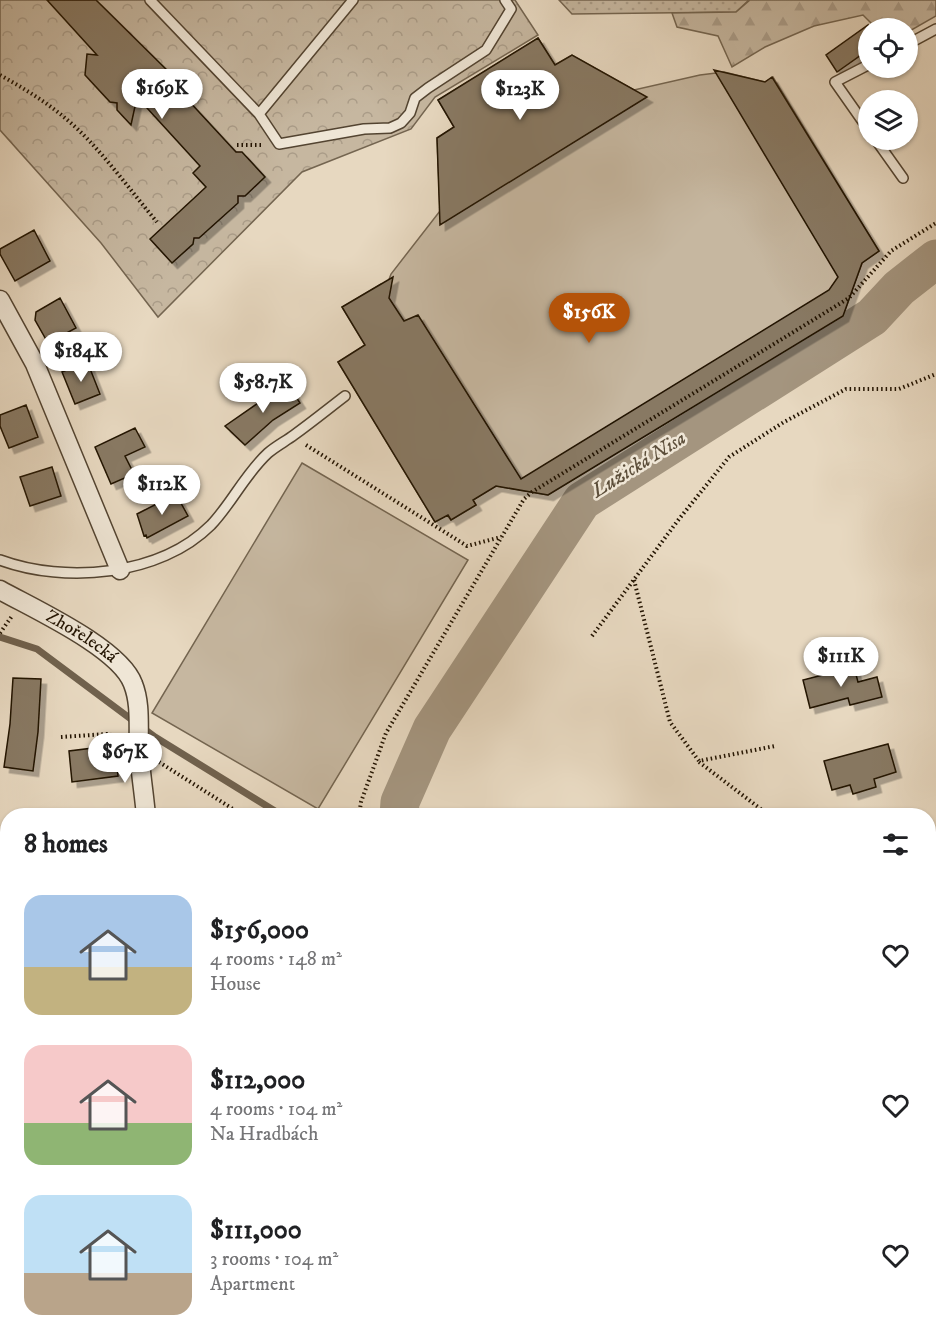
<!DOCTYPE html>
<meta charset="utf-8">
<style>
body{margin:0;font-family:"IM FELL DW Pica",serif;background:#f6f6f6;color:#202124;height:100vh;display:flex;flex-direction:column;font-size:22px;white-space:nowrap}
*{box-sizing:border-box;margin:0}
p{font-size:20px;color:#757577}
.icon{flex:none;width:33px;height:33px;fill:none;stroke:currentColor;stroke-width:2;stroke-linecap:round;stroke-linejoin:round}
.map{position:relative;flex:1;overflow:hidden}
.panel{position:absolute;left:0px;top:808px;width:936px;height:536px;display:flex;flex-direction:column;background:#fff;border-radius:24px 24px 0 0;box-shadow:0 2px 4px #0004}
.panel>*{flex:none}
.tools{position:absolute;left:858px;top:18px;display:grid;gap:12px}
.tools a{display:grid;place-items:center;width:60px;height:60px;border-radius:50%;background:#fff;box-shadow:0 2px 4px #0004;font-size:30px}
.price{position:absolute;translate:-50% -51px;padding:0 14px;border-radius:21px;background:#fff;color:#222;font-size:20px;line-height:39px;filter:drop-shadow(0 2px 3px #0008)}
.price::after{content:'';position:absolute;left:50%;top:36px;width:18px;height:14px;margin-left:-9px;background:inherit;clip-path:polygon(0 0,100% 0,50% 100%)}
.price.selected{background:#b45309;color:#fff}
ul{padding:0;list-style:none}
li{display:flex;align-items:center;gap:18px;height:150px;padding:0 24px}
li span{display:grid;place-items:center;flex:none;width:168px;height:120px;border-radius:18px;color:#555}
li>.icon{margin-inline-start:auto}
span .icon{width:72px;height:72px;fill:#fffc;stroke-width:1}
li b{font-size:26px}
h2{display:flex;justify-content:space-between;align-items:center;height:72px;padding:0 24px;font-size:26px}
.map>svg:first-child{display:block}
.grass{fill:url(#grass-dots);stroke:#746550;stroke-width:1.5}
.forest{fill:url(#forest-firs);stroke:#746550;stroke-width:1.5}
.park{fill:url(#park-crowns);stroke:#746550;stroke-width:1.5}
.pitch{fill:#c6b7a0;stroke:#746550;stroke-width:1.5}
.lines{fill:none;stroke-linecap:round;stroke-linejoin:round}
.stream{stroke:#70614d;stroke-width:7}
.river{stroke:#a4957f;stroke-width:39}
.building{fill:#887964;stroke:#221301;stroke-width:1.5;filter:url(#shadow)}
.service-casing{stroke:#534431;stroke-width:12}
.minor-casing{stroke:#534431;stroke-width:21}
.path{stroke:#221301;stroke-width:4;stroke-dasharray:1.5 3;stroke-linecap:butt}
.service{stroke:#efe6d6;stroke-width:9}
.minor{stroke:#efe6d6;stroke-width:18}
.labels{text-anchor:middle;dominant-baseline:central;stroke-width:5;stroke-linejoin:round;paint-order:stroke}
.street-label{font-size:18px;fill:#221301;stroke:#efe6d6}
.water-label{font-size:20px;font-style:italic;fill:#5c4e3a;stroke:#efe6d6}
</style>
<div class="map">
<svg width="936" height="1343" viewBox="0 0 936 1343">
<defs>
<pattern id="grass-dots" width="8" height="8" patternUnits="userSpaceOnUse" patternTransform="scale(1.5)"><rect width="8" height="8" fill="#c6b7a0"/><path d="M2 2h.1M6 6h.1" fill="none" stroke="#aa9c88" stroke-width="1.8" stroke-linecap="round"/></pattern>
<pattern id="forest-firs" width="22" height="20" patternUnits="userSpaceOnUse" patternTransform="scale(1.5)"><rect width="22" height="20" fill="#c6b7a0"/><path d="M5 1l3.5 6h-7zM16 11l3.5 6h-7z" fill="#aa9c88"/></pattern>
<pattern id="park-crowns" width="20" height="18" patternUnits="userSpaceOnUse" patternTransform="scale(1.5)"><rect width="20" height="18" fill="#c6b7a0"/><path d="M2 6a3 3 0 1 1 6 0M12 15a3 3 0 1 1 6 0" fill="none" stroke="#aa9c88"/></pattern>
<filter id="shadow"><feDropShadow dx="5.5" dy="5.5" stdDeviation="0" flood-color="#0004"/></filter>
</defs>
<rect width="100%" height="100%" fill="#e7d8c0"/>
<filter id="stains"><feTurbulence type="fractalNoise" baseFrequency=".00333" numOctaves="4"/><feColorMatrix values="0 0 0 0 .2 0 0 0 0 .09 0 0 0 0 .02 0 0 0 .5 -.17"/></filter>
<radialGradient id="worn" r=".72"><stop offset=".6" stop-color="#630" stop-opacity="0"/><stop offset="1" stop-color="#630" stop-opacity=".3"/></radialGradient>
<path class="grass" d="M 559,0 L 749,0 L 736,12 L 572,14 Z
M 936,892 L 936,936 L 929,946 L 929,904 Z"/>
<path class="forest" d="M 750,0 L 936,0 L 936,16 L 908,32 L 908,28 L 876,28 L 863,15 L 814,26 L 765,47 L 732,67 L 718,36 L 677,27 L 672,13 L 736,12 Z
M 929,973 L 936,982 L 936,1343 L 576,1343 L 580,1336 L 928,1336 Z"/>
<path class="park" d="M 0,0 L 515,0 L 538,35 L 435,97 L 411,129 L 302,172 L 158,317 L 101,243 L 0,130 Z"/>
<path class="pitch" d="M 538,38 L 555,65 L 572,55 L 634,90 L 700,75 L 724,72 L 765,82 L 773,77 L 879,251 L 862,263 L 843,316 L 548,495 L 496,486 L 473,500 L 476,505 L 451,520 L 447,515 L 435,522 L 338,362 L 365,345 L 342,307 L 381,284 L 385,290 L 391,274 L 440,211 L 437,138 L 454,127 L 438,100 Z
M 302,463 L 468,560 L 318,809 L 152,713 Z
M 295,1337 L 389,1337 L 376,1343 L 298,1343 Z"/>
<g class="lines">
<path class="stream" d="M 0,637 L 37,649 L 155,737 L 283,816"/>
<path class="river" d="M 399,816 L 400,802 L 432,729 L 582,501 L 872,317 L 899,288 L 936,259
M 836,1336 L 845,1343"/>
</g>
<path class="building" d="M 47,0 L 96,0 L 175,78 L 174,85 L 236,152 L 242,152 L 265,177 L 245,196 L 238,196 L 238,203 L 199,238 L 194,238 L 193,244 L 172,263 L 150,239 L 206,187 L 193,173 L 200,166 L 137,97 L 131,125 L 117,110 L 117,103 L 110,102 L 85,75 L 87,54 L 97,55 Z
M 868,25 L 868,50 L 837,72 L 826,55 Z
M 538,38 L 555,65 L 572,55 L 647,97 L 440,225 L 437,138 L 454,127 L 438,100 Z
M 714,70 L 765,82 L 772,77 L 879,251 L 862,263 L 843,316 L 548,495 L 496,486 L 473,500 L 476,505 L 451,520 L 448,515 L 435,522 L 338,362 L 365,345 L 342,307 L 393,277 L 389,298 L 404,321 L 418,315 L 521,479 L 829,290 L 838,277 Z
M 34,230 L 50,261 L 15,281 L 0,254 L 0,249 Z
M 60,298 L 76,328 L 48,343 L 35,320 L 36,312 Z
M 87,361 L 100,394 L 75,404 L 62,372 Z
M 287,383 L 300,403 L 273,420 L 245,445 L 225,426 Z
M 26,405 L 38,437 L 9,448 L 0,426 L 0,415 Z
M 135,428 L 145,447 L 125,456 L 134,474 L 111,484 L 95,447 Z
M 52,467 L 61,496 L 30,506 L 20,477 Z
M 176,494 L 188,516 L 147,538 L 146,535 L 144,536 L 137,514 Z
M 854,667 L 858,682 L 877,677 L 882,697 L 850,705 L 848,698 L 810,708 L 803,680 Z
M 13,678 L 41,679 L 38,732 L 33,771 L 4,767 L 10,724 Z
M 114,740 L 118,776 L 72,782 L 69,751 L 93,748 L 93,742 Z
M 888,744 L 896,772 L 874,779 L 876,787 L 853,794 L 850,785 L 832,790 L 824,761 Z"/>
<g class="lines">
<g class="service-casing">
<path id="service" d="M 150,0 L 259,114 L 353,0
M 908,44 L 936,29
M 868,65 L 835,82 L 868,129
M 259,114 L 279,144 L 364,129 L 390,128 L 401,123 L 410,113 L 415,98 L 428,88 L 486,50 L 511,9 L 505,0
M 876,140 L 903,178
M 0,560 C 65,584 160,576 211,525 C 232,503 245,474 268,453 C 276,446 286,441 294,435 C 312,422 328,409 345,396
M 0,1177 L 8,1176"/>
</g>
<g class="minor-casing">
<g id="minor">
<path d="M 0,300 L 35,364 L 120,570"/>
<path id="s1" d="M 0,590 C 34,609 120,648 133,684 C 141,704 138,727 139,748 C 140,770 144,793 146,816"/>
<path d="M 258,1336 L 261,1343"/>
</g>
</g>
<path class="path" d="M 0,75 C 23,88 45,101 65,118 C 98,145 129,189 157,222
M 237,145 L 264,145
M 306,445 L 467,546 L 501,537
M 634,580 L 670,722 L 699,761 L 775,746
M 0,633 L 12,616
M 592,636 L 679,519 L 729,457 L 784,422 L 846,389 L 899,389 L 936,374
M 61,737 L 107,734 L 120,737
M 159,762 L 244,816
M 699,762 L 770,816
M 359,816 L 361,802 L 386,733 L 524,499 L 532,492 L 849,298 L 891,251 L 936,223
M 928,884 L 936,872
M 733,1336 L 741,1343
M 449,1343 L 464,1336"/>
<use href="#service" class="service"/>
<use href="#minor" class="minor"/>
</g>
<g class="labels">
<g class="street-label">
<text stroke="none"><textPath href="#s1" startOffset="94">Zhořelecká</textPath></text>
</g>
<g class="water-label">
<text transform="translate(639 465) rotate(-32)">Lužická Nisa</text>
</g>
</g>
<rect width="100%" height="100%" filter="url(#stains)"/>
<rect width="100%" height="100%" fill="url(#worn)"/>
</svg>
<div class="tools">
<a><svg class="icon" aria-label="locate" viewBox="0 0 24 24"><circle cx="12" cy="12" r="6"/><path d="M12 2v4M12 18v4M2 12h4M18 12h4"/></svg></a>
<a><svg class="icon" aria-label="layers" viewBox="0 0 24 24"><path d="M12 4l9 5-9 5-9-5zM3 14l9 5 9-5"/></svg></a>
</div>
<b class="price" style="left:162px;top:120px">$169K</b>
<b class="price" style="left:520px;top:121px">$123K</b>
<b class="price selected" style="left:589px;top:344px">$156K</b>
<b class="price" style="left:81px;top:383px">$184K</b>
<b class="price" style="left:263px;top:414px">$58.7K</b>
<b class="price" style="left:162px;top:516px">$112K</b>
<b class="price" style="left:841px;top:688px">$111K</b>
<b class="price" style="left:125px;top:784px">$67K</b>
<section class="panel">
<h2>8 homes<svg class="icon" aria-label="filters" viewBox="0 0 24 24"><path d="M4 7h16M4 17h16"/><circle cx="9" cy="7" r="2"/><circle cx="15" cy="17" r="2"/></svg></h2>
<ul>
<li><span style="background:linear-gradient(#a9c7e8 60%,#c2b280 0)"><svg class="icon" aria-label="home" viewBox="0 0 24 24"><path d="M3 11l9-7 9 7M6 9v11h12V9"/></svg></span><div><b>$156,000</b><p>4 rooms · 148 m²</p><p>House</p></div><svg class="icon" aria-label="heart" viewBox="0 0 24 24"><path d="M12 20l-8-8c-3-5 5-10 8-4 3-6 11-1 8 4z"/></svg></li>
<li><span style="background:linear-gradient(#f6c9c9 65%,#8fb573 0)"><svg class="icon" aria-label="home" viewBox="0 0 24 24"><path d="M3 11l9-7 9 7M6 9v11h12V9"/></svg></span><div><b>$112,000</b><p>4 rooms · 104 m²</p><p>Na Hradbách</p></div><svg class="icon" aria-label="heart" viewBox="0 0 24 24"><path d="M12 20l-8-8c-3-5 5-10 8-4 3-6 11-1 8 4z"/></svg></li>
<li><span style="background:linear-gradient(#bfe0f5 65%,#b9a48a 0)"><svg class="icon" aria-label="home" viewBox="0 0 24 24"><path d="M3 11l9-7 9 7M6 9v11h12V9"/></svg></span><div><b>$111,000</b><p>3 rooms · 104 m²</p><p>Apartment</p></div><svg class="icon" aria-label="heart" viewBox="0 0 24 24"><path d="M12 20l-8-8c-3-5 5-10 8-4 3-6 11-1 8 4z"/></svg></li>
</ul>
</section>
</div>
